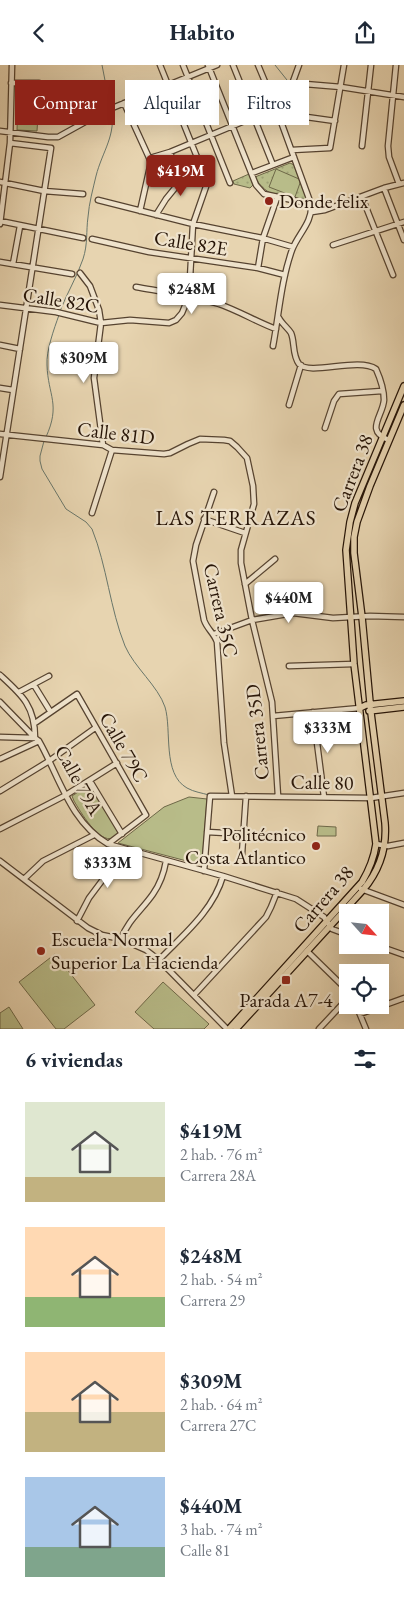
<!DOCTYPE html>
<html lang="es">
<meta charset="utf-8">
<style>
body{margin:0;font-family:"EB Garamond",serif;background:#f6f6f7;color:#1f2937;height:100vh;display:flex;flex-direction:column;font-size:19px;white-space:nowrap}
*{box-sizing:border-box;margin:0}
p{font-size:16px;color:#747a83}
.icon{flex:none;width:28px;height:28px;fill:none;stroke:currentColor;stroke-width:2;stroke-linecap:round;stroke-linejoin:round}
.map{position:relative;height:964px;overflow:hidden}
.details{display:flex;flex-direction:column;background:#fff;flex:1}
.details>*{flex:none}
.banner{position:absolute;left:15px;top:15px;width:375px;height:45px;display:flex;gap:10px}
.needle{width:32px;rotate:117deg}
.tools{position:absolute;left:339px;top:839px;display:grid;gap:10px}
.tools a{display:grid;place-items:center;width:50px;height:50px;border-radius:0px;background:#fff;box-shadow:0 5px 20px #0002;font-size:25px}
.price{position:absolute;translate:-50% -42px;padding:0 11px;border-radius:5px;background:#fff;color:#222;font-size:16px;line-height:32px;filter:drop-shadow(0 1px 2px #0008)}
.price::after{content:'';position:absolute;left:50%;top:30px;width:15px;height:11px;margin-left:-8px;background:inherit;clip-path:polygon(0 0,100% 0,50% 100%)}
.price.selected{background:#8f2418;color:#fff}
ul{padding:0;list-style:none}
li{display:flex;align-items:center;gap:15px;height:125px;padding:0 25px}
li span{display:grid;place-items:center;flex:none;width:140px;height:100px;border-radius:0px;color:#555}
li>.icon{margin-inline-start:auto}
span .icon{width:60px;height:60px;fill:#fffc;stroke-width:1}
li b{font-size:21px}
h2{display:flex;justify-content:space-between;align-items:center;height:60px;padding:0 25px;font-size:21px}
.tag{padding:0 18px;border-radius:0px;background:#fff;box-shadow:0 5px 20px #0002;font-size:18px;line-height:45px}
.tag.selected{background:#8f2418;color:#fff}
header{display:flex;justify-content:space-between;align-items:center;height:65px;padding:0 25px;background:#fff;font-size:22px;font-weight:700}
.map>svg:first-child{display:block}
.grass{fill:url(#grass-dots);stroke:#6e6848}
.park{fill:#b8bc89;stroke:#6e6848}
.lines{fill:none;stroke-linecap:round;stroke-linejoin:round}
.stream{stroke:#69766a;stroke-width:1}
.minor-casing{stroke:#564330;stroke-width:7}
.major-casing{stroke:#251306;stroke-width:8}
.minor{stroke:#efe3cc;stroke-width:4.5}
.major{stroke:#e7d4b0;stroke-width:5.5}
.poi-dot{fill:#8f2418;stroke:#efe3cc;stroke-width:2}
.labels{text-anchor:middle;dominant-baseline:central;stroke-width:4.5;stroke-linejoin:round;paint-order:stroke}
.poi-label{font-size:20px;fill:#251306;stroke:#efe3cc;text-anchor:start}
.street-label{font-size:20px;fill:#251306;stroke:#efe3cc}
.neighbourhood-label{font-size:21px;letter-spacing:1px;fill:#251306;stroke:#efe3cc}
</style>
<header><svg class="icon" aria-label="back" viewBox="0 0 24 24"><path d="M15 5l-7 7 7 7"/></svg>Habito<svg class="icon" aria-label="share" viewBox="0 0 24 24"><path d="M12 15V3M7 8l5-5 5 5M5 13v7h14v-7"/></svg></header>
<div class="map">
<svg width="404" height="964" viewBox="0 0 404 964">
<defs>
<pattern id="grass-dots" width="8" height="8" patternUnits="userSpaceOnUse" patternTransform="scale(1.25)"><rect width="8" height="8" fill="#b8bc89"/><path d="M2 2h.1M6 6h.1" fill="none" stroke="#9ea175" stroke-width="1.8" stroke-linecap="round"/></pattern>
</defs>
<rect width="100%" height="100%" fill="#e7d4b0"/>
<filter id="stains"><feTurbulence type="fractalNoise" baseFrequency=".004" numOctaves="4"/><feColorMatrix values="0 0 0 0 .2 0 0 0 0 .09 0 0 0 0 .02 0 0 0 .5 -.17"/></filter>
<radialGradient id="worn" r=".72"><stop offset=".6" stop-color="#630" stop-opacity="0"/><stop offset="1" stop-color="#630" stop-opacity=".3"/></radialGradient>
<path class="grass" d="M 290,98 L 294,100 L 306,133 L 305,136 C 284,132 266,133 255,112 Z
M 249,109 L 253,120 L 250,123 L 234,119 L 233,116 Z"/>
<path class="park" d="M 18,33 L 39,34 L 37,66 L 17,65 Z
M 276,104 L 299,114 L 300,118 L 295,132 L 269,122 Z
M 89,720 L 119,768 C 117,769 115,772 113,773 C 99,779 80,746 74,736 L 72,731 Z
M 189,732 L 207,734 L 202,800 L 118,778 L 164,742 Z
M 318,761 L 336,762 L 336,771 L 317,771 Z
M 55,889 L 95,940 L 64,964 L 56,964 L 19,917 Z
M 163,917 L 209,959 L 204,964 L 154,964 L 135,947 Z
M 9,942 L 23,964 L 0,964 L 0,948 Z"/>
<g class="lines">
<path class="stream" d="M 102,0 L 110,41
M 275,0 L 291,20
M 60,246 C 67,228 77,212 83,194 C 88,179 86,166 88,152 C 89,138 93,124 96,111 C 102,87 117,69 111,45
M 46,372 C 61,339 48,331 47,300 C 46,286 54,264 59,250
M 44,376 L 40,391 L 40,396 L 42,404 L 66,444 L 86,457 L 92,464 C 107,501 110,544 125,581 C 134,602 158,621 165,642 C 172,665 162,709 187,723 C 194,727 202,728 209,730"/>
<g class="minor-casing">
<path id="minor" d="M 160,0 L 205,112
M 183,0 L 230,118
M 208,0 L 256,120 L 264,129 L 311,139
M 233,0 L 273,100
M 258,0 L 276,43 L 311,139 C 313,157 298,169 292,185 C 281,216 279,249 273,281
M 396,0 L 388,81 L 389,92 L 399,119
M 11,18 L 39,18
M 293,18 L 341,22 L 404,32
M 124,38 L 151,97 L 140,146
M 278,48 L 335,56
M 0,66 L 48,72 L 58,72 L 105,46 L 217,0
M 362,81 L 371,0
M 292,85 L 330,83 L 344,0
M 150,93 L 170,87 L 276,43 L 291,22 L 299,0
M 252,108 L 294,92
M 0,117 L 44,126 L 83,129
M 384,123 L 404,175
M 362,132 L 393,210
M 98,135 L 193,159 L 262,173 L 293,182
M 312,147 L 325,145 L 384,123 L 404,118
M 156,150 L 166,134 L 184,112 L 184,107 L 174,99 L 170,87
M 0,156 L 83,173
M 0,159 L 10,78 L 12,0
M 92,174 L 149,187 L 258,203 L 285,210
M 333,180 L 404,157
M 0,197 L 72,209
M 13,199 L 20,161
M 258,203 L 263,173 L 277,133
M 80,208 L 90,221 L 99,245 L 101,258 L 94,313 L 103,380
M 136,222 C 164,227 192,231 219,239 C 239,246 257,257 276,264
M 0,240 L 56,247 L 101,258 L 130,255 L 169,258 L 176,255 L 182,248 L 189,231 L 193,159 L 209,113
M 279,253 C 282,259 288,263 291,268 C 295,277 292,290 299,299 C 310,311 358,292 376,304 C 380,313 384,325 384,335 C 383,351 364,366 389,375
M 0,280 L 20,284
M 0,323 L 13,325
M 289,340 L 301,300
M 325,363 L 334,336 L 339,329 L 382,326
M 0,369 L 103,380 L 112,385 L 164,389 L 170,388 L 188,379 L 200,374 L 224,375 L 230,376 L 237,382 L 247,393 L 253,421 L 254,439 L 241,485 L 241,498 L 252,555 L 272,637 L 278,731
M 0,412 L 51,83 L 10,78
M 214,427 L 196,480 L 193,496 L 204,555 C 207,564 214,568 217,577 L 224,678 L 232,731
M 92,448 L 112,385
M 204,454 L 245,468
M 245,519 L 275,494
M 214,569 L 252,555 L 293,548 L 333,553 L 370,551 L 404,552
M 289,601 L 354,599
M 0,610 C 22,630 35,641 35,673
M 34,620 L 50,646
M 19,627 L 49,611
M 0,637 L 35,673
M 313,647 L 324,732
M 273,651 L 360,643
M 35,658 L 77,629 L 146,750 L 108,779
M 0,672 L 35,673 L 39,676 C 59,711 70,757 108,779 L 223,811 L 296,834 L 324,852 L 332,864 L 348,870
M 0,694 L 39,676
M 90,716 L 122,769
M 0,726 L 49,696 L 95,663
M 0,764 L 66,730 L 117,698
M 207,767 L 244,769
M 376,779 L 388,781 L 404,778
M 242,789 L 246,731
M 0,796 L 88,863 L 102,870 L 121,874 L 146,885 L 159,895 L 227,964
M 204,806 L 210,731 L 371,733 L 404,728
M 24,814 L 43,796 L 94,770
M 361,824 L 404,840
M 77,856 L 89,833 L 110,805 L 118,783
M 121,874 C 128,855 142,845 153,829 C 160,819 164,808 166,796
M 376,880 L 404,890
M 307,886 L 348,926
M 159,895 C 183,870 213,846 223,811
M 194,930 L 266,852 L 271,842 L 277,827
M 356,940 L 366,964
M 360,949 L 404,933
M 319,964 L 348,933"/>
</g>
<g class="major-casing">
<path id="major" d="M 360,643 L 366,640 L 404,636
M 369,646 L 404,642
M 229,964 L 362,817 C 369,805 374,793 376,779 L 354,599 L 346,485 L 350,457 L 355,438 L 404,321
M 236,964 L 363,825 C 379,806 387,783 385,758 L 371,648 L 362,552 L 354,488 L 354,472 L 357,457 L 370,421 L 404,340"/>
</g>
<use href="#minor" class="minor"/>
<use href="#major" class="major"/>
</g>
<g class="poi-dot">
<circle cx="269" cy="136" r="5"/>
<circle cx="316" cy="781" r="5"/>
<circle cx="41" cy="886" r="5"/>
<rect x="281" y="910" width="10" height="10" rx="2.5"/>
</g>
<g class="labels">
<g class="poi-label">
<text x="279" y="136">Donde felix</text>
<text x="306" y="769" text-anchor="end">Politécnico<tspan x="306" dy="23">Costa Atlantico</tspan></text>
<text x="51" y="874">Escuela Normal<tspan x="51" dy="23">Superior La Hacienda</tspan></text>
<text x="286" y="935" text-anchor="middle">Parada A7-4</text>
</g>
<g class="street-label">
<text transform="translate(191 178) rotate(9)">Calle 82E</text>
<text transform="translate(61 235) rotate(9)">Calle 82C</text>
<text transform="translate(116 368) rotate(7)">Calle 81D</text>
<text transform="translate(352 408) rotate(-69)">Carrera 38</text>
<text transform="translate(221 545) rotate(77)">Carrera 35C</text>
<text transform="translate(257 667) rotate(-96)">Carrera 35D</text>
<text transform="translate(124 682) rotate(60)">Calle 79C</text>
<text transform="translate(79 715) rotate(61)">Calle 79A</text>
<text transform="translate(322 717) rotate(1)">Calle 80</text>
<text transform="translate(323 834) rotate(-49)">Carrera 38</text>
</g>
<g class="neighbourhood-label">
<text x="236" y="452">LAS TERRAZAS</text>
</g>
</g>
<rect width="100%" height="100%" filter="url(#stains)"/>
<rect width="100%" height="100%" fill="url(#worn)"/>
</svg>
<div class="tools">
<a><svg class="needle" viewBox="-14 -14 28 28"><path d="M0-13l5 13h-10z" fill="#e53935"/><path d="M0 13l5-13h-10z" fill="#747a83"/></svg></a>
<a><svg class="icon" aria-label="locate" viewBox="0 0 24 24"><circle cx="12" cy="12" r="6"/><path d="M12 2v4M12 18v4M2 12h4M18 12h4"/></svg></a>
</div>
<b class="price selected" style="left:181px;top:132px">$419M</b>
<b class="price" style="left:192px;top:250px">$248M</b>
<b class="price" style="left:84px;top:319px">$309M</b>
<b class="price" style="left:289px;top:559px">$440M</b>
<b class="price" style="left:328px;top:689px">$333M</b>
<b class="price" style="left:108px;top:824px">$333M</b>
<div class="banner">
<a class="tag selected">Comprar</a>
<a class="tag">Alquilar</a>
<a class="tag">Filtros</a>
</div>
</div>
<section class="details">
<h2>6 viviendas<svg class="icon" aria-label="filters" viewBox="0 0 24 24"><path d="M4 7h16M4 17h16"/><circle cx="9" cy="7" r="2"/><circle cx="15" cy="17" r="2"/></svg></h2>
<ul>
<li><span style="background:linear-gradient(#dfe7d0 75%,#c2b280 0)"><svg class="icon" aria-label="home" viewBox="0 0 24 24"><path d="M3 11l9-7 9 7M6 9v11h12V9"/></svg></span><div><b>$419M</b><p>2 hab. · 76 m²</p><p>Carrera 28A</p></div></li>
<li><span style="background:linear-gradient(#ffd9b3 70%,#8fb573 0)"><svg class="icon" aria-label="home" viewBox="0 0 24 24"><path d="M3 11l9-7 9 7M6 9v11h12V9"/></svg></span><div><b>$248M</b><p>2 hab. · 54 m²</p><p>Carrera 29</p></div></li>
<li><span style="background:linear-gradient(#ffd9b3 60%,#c2b280 0)"><svg class="icon" aria-label="home" viewBox="0 0 24 24"><path d="M3 11l9-7 9 7M6 9v11h12V9"/></svg></span><div><b>$309M</b><p>2 hab. · 64 m²</p><p>Carrera 27C</p></div></li>
<li><span style="background:linear-gradient(#a9c7e8 70%,#7fa58c 0)"><svg class="icon" aria-label="home" viewBox="0 0 24 24"><path d="M3 11l9-7 9 7M6 9v11h12V9"/></svg></span><div><b>$440M</b><p>3 hab. · 74 m²</p><p>Calle 81</p></div></li>
</ul>
</section>
